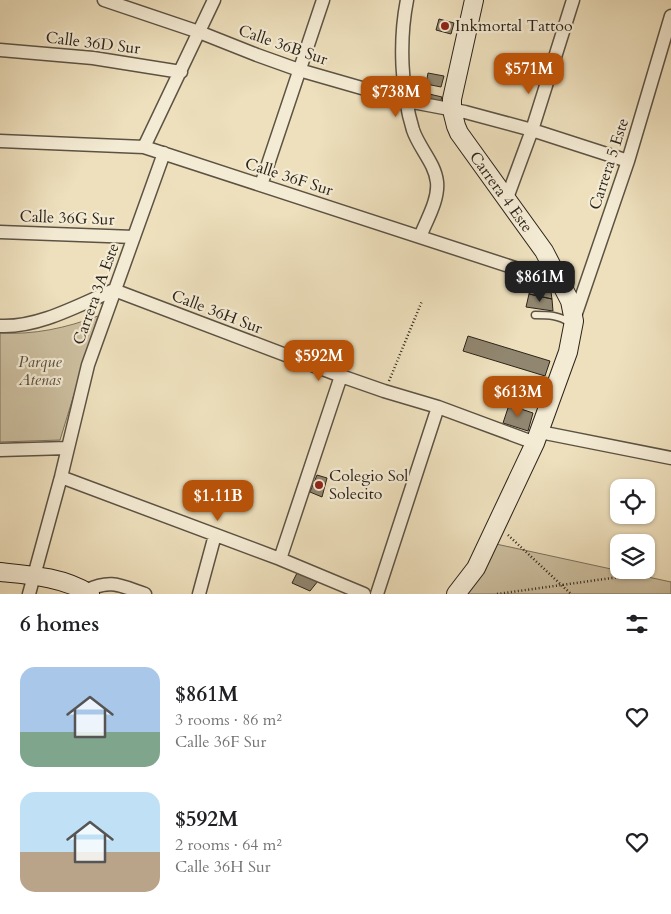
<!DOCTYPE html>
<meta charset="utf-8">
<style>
body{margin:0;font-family:Cardo,serif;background:#f2f2f2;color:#202124;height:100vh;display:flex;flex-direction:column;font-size:19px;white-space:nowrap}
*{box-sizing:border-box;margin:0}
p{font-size:16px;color:#757577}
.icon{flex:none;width:28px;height:28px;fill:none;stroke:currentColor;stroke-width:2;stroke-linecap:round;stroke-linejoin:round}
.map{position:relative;height:594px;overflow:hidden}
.sheet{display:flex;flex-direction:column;background:#fff;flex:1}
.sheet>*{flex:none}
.fabs{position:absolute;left:610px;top:479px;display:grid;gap:10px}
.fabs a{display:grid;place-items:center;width:45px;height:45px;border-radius:10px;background:#fff;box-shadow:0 1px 4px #0004;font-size:25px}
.price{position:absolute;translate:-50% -42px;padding:0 11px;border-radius:10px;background:#b45309;color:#fff;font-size:16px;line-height:32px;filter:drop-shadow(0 1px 2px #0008)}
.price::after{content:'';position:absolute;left:50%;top:30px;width:15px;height:11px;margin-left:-8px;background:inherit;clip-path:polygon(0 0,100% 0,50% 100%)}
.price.selected{background:#222;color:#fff}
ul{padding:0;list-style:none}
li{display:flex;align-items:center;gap:15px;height:125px;padding:0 20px}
li span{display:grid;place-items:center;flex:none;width:140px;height:100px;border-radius:15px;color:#555}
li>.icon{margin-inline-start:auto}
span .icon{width:60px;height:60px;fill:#fffc;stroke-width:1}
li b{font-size:21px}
h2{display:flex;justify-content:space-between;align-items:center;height:60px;padding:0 20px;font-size:21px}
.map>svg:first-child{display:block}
.green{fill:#cdc0a1;stroke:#7c725e}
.building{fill:#91866f;stroke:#2c241b}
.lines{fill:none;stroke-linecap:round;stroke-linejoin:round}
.lane-casing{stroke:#5c5344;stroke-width:9}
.street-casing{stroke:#5c5344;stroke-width:15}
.secondary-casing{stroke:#2c241b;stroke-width:20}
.path{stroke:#2c241b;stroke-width:2.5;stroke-dasharray:1 2.5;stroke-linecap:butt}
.lane{stroke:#f4ebd4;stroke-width:6}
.street{stroke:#f4ebd4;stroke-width:12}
.secondary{stroke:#f4ebd4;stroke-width:18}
.poi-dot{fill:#8f2418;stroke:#f4ebd4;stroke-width:2}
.labels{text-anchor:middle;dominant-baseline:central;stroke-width:4.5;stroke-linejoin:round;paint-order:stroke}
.poi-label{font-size:16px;fill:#2c241b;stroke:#f4ebd4;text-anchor:start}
.street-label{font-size:16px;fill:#2c241b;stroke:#f4ebd4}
.park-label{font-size:16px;font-style:italic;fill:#544b3c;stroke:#f4ebd4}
</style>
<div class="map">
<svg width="671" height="594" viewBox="0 0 671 594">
<rect width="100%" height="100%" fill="#eee0bd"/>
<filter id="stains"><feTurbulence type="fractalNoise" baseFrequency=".004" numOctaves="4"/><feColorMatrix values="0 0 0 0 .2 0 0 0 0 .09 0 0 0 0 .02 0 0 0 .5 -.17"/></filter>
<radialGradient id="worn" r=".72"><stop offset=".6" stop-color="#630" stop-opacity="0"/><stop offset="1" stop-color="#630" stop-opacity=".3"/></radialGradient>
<path class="green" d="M 98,316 L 60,440 L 0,442 L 0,333 C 34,335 66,328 98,316 Z
M 496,544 L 671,582 L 671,594 L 468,594 L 487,565 Z"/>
<path class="building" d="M 439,19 L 454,23 L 451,34 L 436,30 Z
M 428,73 L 444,76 L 441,87 L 426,84 Z
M 425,93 L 442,97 L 439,106 L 422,102 Z
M 531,284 L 547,287 L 551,292 L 552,299 L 529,294 Z
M 529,294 L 552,299 L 553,311 L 526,307 Z
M 468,336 L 550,361 L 545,376 L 463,351 Z
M 509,405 L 533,413 L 528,431 L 503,423 Z
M 317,475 L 327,478 L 322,497 L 310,492 Z
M 297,573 L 318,581 L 310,591 L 292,583 Z"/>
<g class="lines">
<g class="lane-casing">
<path id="lane" d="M 535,315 C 548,315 559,315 570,323"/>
</g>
<g class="street-casing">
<path id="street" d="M 104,0 L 199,32 L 257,55 L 299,70 L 407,101 L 465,112 L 532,130 L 628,161
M 407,0 C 399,40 401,91 413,130 C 419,148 435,163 437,182 C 439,200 426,221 420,237
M 0,50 L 93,58 L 181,72
M 0,141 L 144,147 L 561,283
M 144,147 L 214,0
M 261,185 L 323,0
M 507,198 L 532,130 L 573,0
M 0,232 L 134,237
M 574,319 L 628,161 L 671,16
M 0,326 C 38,328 79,305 114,290 L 341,376 L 384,391 L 438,407 L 535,443
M 540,432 L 671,458
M 0,450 L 67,448
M 61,477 L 280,559 L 364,594
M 280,559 L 341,376
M 85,591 C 111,579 119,585 145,594
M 29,594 L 61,477 L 88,365 L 164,153
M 199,594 L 215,535
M 377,594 L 438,407"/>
</g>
<g class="secondary-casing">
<path id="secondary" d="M 0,572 C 31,575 63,577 90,594
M 456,594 L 476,568 L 535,443 L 568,352 L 574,321 L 570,301 L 544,251 L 459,133 L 456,126 L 452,110 L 452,99 L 474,0"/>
</g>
<path class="path" d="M 389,381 L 422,301
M 508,535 L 571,594
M 497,594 L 619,577"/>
<use href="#lane" class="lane"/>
<use href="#street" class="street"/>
<use href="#secondary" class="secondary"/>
</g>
<g class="poi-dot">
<circle cx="445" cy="26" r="5"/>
<circle cx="319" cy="485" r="5"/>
</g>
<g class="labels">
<g class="poi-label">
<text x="455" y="26">Inkmortal Tattoo</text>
<text x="329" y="476">Colegio Sol<tspan x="329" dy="18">Solecito</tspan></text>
</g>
<g class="street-label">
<text transform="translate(93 43) rotate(7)">Calle 36D Sur</text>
<text transform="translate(283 45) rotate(19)">Calle 36B Sur</text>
<text transform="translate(609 164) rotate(-72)">Carrera 5 Este</text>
<text transform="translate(289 177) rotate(18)">Calle 36F Sur</text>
<text transform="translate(501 192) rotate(54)">Carrera 4 Este</text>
<text transform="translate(67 218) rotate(2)">Calle 36G Sur</text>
<text transform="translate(96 294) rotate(-70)">Carrera 3A Este</text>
<text transform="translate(217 312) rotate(21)">Calle 36H Sur</text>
</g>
<g class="park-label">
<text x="40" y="362">Parque<tspan x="40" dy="18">Atenas</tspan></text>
</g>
</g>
<rect width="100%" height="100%" filter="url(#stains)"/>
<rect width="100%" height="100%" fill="url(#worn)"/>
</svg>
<div class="fabs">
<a><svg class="icon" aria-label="locate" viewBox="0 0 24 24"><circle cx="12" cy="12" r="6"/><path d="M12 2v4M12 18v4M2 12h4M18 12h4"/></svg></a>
<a><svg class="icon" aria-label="layers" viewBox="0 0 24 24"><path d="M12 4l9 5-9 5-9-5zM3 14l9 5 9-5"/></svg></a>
</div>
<b class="price" style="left:529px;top:95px">$571M</b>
<b class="price" style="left:396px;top:118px">$738M</b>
<b class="price selected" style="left:540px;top:303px">$861M</b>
<b class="price" style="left:319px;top:382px">$592M</b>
<b class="price" style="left:518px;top:418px">$613M</b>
<b class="price" style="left:218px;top:522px">$1.11B</b>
</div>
<section class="sheet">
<h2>6 homes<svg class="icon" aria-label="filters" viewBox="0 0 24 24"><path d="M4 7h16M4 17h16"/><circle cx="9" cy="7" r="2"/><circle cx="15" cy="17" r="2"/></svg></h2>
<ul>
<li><span style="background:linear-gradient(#a9c7e8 65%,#7fa58c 0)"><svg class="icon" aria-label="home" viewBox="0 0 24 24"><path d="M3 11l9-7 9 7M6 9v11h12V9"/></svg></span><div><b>$861M</b><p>3 rooms · 86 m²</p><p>Calle 36F Sur</p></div><svg class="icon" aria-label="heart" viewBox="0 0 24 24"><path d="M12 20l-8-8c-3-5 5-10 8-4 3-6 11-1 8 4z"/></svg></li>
<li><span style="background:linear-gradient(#bfe0f5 60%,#b9a48a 0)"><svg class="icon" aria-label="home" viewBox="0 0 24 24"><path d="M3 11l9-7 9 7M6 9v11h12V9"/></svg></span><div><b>$592M</b><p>2 rooms · 64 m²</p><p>Calle 36H Sur</p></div><svg class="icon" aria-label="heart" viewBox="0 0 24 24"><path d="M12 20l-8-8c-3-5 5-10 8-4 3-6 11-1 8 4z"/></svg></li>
</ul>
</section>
